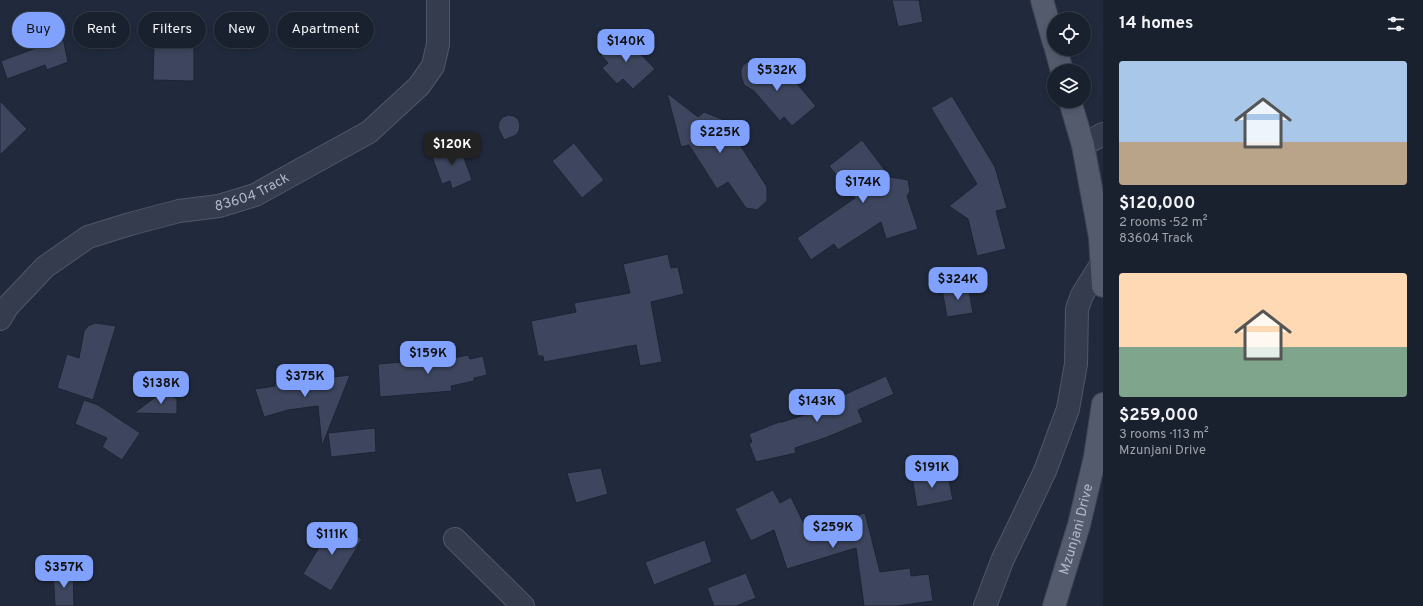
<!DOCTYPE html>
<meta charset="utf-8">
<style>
body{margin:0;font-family:Overpass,sans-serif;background:#262d3a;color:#f1f3f6;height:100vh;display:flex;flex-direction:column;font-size:15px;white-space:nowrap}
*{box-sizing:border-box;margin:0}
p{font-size:13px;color:#9fa3aa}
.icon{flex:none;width:22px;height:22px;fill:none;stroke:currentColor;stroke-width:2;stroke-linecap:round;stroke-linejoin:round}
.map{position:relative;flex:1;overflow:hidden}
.side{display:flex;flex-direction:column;background:#19202e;width:320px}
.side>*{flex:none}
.banner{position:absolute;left:12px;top:12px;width:380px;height:36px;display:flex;gap:8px}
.controls{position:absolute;left:1047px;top:12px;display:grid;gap:8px}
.controls a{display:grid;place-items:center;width:44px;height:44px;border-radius:50%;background:#19202e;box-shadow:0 2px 6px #0003,0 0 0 1px #373e4a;font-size:20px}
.price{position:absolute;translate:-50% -34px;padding:0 9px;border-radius:8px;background:#80a2fe;color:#111;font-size:13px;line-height:26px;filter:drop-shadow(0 1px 2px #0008)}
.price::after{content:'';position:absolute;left:50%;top:24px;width:12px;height:9px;margin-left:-6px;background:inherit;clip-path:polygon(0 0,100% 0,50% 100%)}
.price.current{background:#222;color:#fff}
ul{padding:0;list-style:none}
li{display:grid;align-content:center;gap:8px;height:212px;padding:0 16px}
li span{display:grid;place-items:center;height:124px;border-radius:4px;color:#555}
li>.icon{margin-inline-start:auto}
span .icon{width:72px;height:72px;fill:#fffc;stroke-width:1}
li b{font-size:17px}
h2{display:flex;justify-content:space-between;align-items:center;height:48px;padding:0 16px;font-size:17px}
.pill{padding:0 14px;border-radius:18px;background:#19202e;box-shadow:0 2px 6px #0003,0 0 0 1px #373e4a;font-size:14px;line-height:36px}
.pill.current{background:#80a2fe;color:#111}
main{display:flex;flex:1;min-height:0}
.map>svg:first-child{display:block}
.building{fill:#3d465e;stroke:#1d2334}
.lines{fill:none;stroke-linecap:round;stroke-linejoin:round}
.minor-casing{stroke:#515768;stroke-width:24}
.major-casing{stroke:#3f4556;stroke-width:24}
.minor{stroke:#353c4d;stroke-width:22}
.major{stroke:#535b6d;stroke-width:22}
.labels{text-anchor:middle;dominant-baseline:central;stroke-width:3;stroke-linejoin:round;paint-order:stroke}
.street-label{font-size:14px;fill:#b1b7c9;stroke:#1b2132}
</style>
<main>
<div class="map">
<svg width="1103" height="606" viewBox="0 0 1103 606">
<rect width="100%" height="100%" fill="#212a3d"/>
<path class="building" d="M 892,0 L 919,0 L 923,22 L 898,27 Z
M 234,16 L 248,25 L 242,40 L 235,44 L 223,41 L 220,27 L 225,21 Z
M 622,34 L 655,69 L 633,89 L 623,79 L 617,84 L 602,68 L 608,63 L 600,54 Z
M 63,38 L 68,62 L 47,70 L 45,65 L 7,79 L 1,61 Z
M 154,44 L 194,44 L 194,81 L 153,80 Z
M 749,61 L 762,64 L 780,77 L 787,72 L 816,106 L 792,126 L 784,117 L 780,121 L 754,91 L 744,85 L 741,76 L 741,70 L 743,65 Z
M 667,93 L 698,117 L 704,112 L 724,120 L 767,187 L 767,201 L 757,210 L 746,208 L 728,182 L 717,189 L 689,145 L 681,147 Z
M 952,96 L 995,167 L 1007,208 L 996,211 L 1006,249 L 977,256 L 968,219 L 949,206 L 977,184 L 931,108 Z
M 0,101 L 27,129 L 0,155 Z
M 508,115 L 514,116 L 518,119 L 520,125 L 519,131 L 516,135 L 504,140 L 498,127 L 499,122 L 503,117 Z
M 862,140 L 890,177 L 908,180 L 910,191 L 907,196 L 918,229 L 886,239 L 881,222 L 838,250 L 834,244 L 811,260 L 797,238 L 855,198 L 829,166 Z
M 574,143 L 604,180 L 582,198 L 552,161 Z
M 459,144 L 472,180 L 452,189 L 450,181 L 442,184 L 431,154 Z
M 668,254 L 671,268 L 678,267 L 684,294 L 651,302 L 662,362 L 640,366 L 636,345 L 544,362 L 543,356 L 538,356 L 531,321 L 576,312 L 574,303 L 630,293 L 623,264 Z
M 968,284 L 973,313 L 947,317 L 942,289 Z
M 95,323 L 116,326 L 93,400 L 57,388 L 67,354 L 79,358 L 84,331 L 88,326 Z
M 468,355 L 470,359 L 483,356 L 487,375 L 474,378 L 474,381 L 451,386 L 452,391 L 380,397 L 378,364 L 437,359 L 437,361 Z
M 350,375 L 322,446 L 318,406 L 288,410 L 264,417 L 255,389 L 275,386 L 274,384 Z
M 886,376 L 894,394 L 858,410 L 863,422 L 825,438 L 795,448 L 796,453 L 756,462 L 749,444 L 752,442 L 749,434 L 779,422 L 782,422 L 820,410 L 819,406 Z
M 161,393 L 168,393 L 177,399 L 177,414 L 134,413 Z
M 84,400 L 98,405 L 140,433 L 122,460 L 102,447 L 107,438 L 75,424 Z
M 375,428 L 376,452 L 331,457 L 328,433 Z
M 601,468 L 608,494 L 576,503 L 567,473 Z
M 947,471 L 953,500 L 917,507 L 912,477 Z
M 773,490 L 780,503 L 791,497 L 806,528 L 865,513 L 880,572 L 910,568 L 911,576 L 929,574 L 933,601 L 897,606 L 864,606 L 856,548 L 787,569 L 774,530 L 751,541 L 735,509 Z
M 334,522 L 362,539 L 331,591 L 303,574 Z
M 705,540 L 712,562 L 654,585 L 645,562 Z
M 73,571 L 74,606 L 55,606 L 53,572 Z
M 746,573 L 756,598 L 736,606 L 714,606 L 707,588 Z"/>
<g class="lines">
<g class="minor-casing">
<g id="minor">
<path d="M 1083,145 L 1103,134"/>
<path id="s1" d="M 0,319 L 8,306 L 45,267 L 88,237 L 130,224 L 179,211 L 219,206 L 255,195 L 369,132 L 419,86 L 433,66 L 438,44 L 438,0"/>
<path d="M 455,539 L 523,606"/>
<path d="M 985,606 L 1002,561 L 1045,471 L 1068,409 L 1076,364 L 1077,309 L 1082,295 L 1102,263"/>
</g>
</g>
<g class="major-casing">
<g id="major">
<path d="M 1042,0 L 1054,43"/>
<path d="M 1056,49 L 1062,71"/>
<path d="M 1070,101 L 1083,145 L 1100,237 L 1103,286"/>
<path id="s2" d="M 1054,606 L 1079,525 L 1095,457 L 1103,404"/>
</g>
</g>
<use href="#minor" class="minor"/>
<use href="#major" class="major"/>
</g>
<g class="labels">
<g class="street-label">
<text stroke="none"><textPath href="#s1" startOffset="292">83604 Track</textPath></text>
<text stroke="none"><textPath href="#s2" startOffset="80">Mzunjani Drive</textPath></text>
</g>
</g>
</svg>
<div class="controls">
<a><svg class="icon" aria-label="locate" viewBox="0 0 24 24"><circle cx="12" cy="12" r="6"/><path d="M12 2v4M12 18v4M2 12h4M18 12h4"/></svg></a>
<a><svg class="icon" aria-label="layers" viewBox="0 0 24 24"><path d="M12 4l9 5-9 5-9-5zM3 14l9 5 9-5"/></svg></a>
</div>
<b class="price" style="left:626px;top:63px">$140K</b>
<b class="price" style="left:777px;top:92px">$532K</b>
<b class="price" style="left:720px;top:154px">$225K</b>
<b class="price current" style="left:452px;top:166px">$120K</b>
<b class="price" style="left:863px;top:204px">$174K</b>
<b class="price" style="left:958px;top:301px">$324K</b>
<b class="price" style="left:428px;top:375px">$159K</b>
<b class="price" style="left:305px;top:398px">$375K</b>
<b class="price" style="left:161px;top:405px">$138K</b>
<b class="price" style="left:817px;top:423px">$143K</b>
<b class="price" style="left:932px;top:489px">$191K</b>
<b class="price" style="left:833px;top:549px">$259K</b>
<b class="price" style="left:332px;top:556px">$111K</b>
<b class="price" style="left:64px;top:589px">$357K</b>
<div class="banner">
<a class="pill current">Buy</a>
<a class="pill">Rent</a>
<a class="pill">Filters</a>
<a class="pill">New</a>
<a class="pill">Apartment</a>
</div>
</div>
<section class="side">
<h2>14 homes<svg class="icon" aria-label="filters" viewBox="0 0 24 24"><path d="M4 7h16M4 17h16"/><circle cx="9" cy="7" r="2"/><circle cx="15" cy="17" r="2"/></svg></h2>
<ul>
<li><span style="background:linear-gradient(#a9c7e8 65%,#b9a48a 0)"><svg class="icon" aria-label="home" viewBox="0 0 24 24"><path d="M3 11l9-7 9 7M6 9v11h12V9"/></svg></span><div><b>$120,000</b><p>2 rooms · 52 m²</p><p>83604 Track</p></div></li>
<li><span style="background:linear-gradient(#ffd9b3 60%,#7fa58c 0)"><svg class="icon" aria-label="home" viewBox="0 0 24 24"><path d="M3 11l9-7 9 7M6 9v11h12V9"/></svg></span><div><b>$259,000</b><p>3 rooms · 113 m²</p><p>Mzunjani Drive</p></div></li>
</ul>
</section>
</main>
